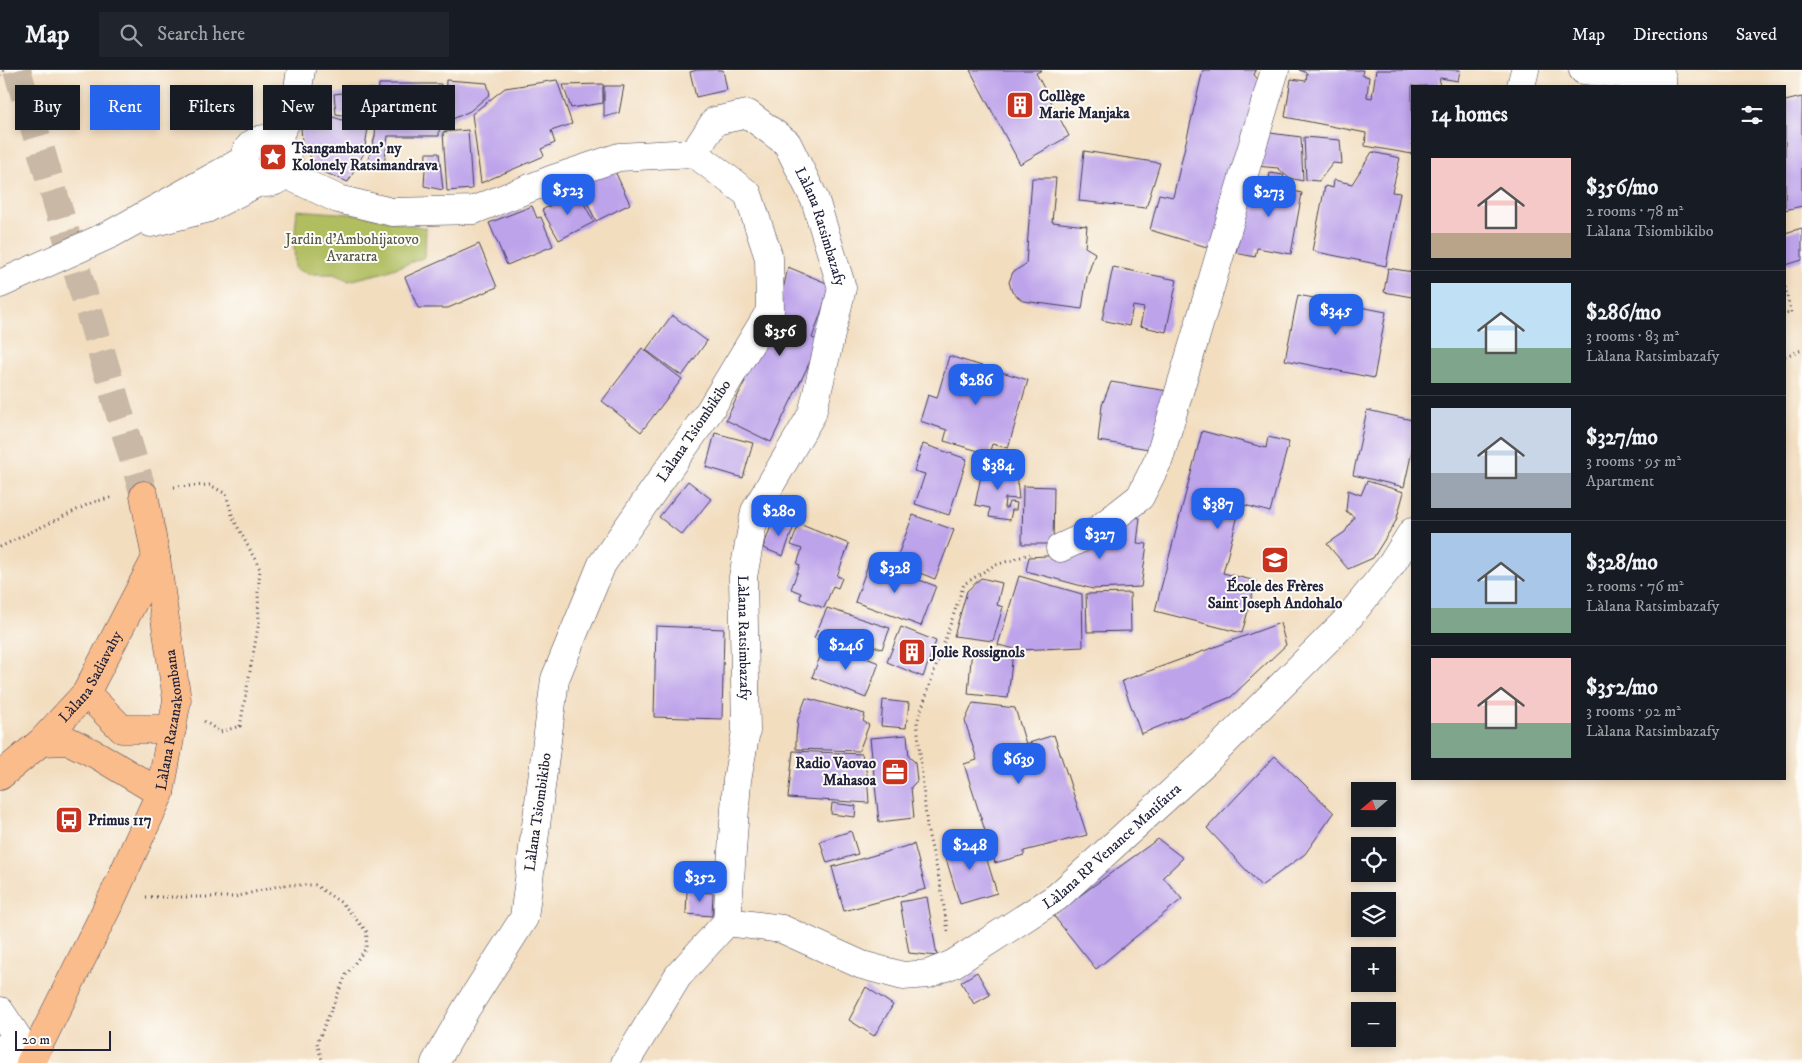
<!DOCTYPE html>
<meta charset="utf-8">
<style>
body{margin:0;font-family:"IM FELL DW Pica",serif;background:#20242c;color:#f1f3f6;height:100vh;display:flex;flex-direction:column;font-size:19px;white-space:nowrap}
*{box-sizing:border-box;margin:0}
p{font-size:16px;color:#9ea1a6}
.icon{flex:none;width:28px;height:28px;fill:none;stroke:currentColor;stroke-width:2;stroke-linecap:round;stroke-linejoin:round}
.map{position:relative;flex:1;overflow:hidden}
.drawer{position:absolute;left:1411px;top:15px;width:375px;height:695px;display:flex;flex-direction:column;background:#171b24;border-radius:0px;box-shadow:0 2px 8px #0003}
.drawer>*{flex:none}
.banner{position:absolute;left:15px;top:15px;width:475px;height:45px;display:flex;gap:10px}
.needle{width:32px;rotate:250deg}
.buttons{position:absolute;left:1351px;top:712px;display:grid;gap:10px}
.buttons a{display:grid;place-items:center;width:45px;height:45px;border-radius:0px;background:#171b24;box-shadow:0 2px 8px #0003;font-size:25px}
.scale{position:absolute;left:15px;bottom:12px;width:96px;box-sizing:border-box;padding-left:5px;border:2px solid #22223b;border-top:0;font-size:14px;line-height:18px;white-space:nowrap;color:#22223b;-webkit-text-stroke:4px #fdfcf7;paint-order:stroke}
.price{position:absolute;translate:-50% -42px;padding:0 11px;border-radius:10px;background:#2563eb;color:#fff;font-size:16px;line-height:32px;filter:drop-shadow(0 1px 2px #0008)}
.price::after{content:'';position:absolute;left:50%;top:30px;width:15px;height:11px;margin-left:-8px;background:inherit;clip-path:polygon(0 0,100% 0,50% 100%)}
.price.current{background:#222;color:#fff}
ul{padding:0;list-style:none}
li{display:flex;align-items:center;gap:15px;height:125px;padding:0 20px}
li+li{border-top:1px solid #363941}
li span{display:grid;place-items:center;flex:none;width:140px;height:100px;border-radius:0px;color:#555}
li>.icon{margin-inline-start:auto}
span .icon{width:60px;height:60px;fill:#fffc;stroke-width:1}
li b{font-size:21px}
h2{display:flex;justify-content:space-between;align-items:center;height:60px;padding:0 20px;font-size:21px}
.chip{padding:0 18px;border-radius:0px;background:#171b24;box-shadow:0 2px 8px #0003;font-size:18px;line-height:45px}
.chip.current{background:#2563eb;color:#fff}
header{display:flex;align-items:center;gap:30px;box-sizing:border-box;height:70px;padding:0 25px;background:#171b24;border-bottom:1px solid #363941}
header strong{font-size:24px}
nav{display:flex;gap:28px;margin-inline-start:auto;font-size:18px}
.search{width:350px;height:45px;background:#20242c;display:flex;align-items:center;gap:12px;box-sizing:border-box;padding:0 18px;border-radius:0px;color:#9ea1a6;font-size:19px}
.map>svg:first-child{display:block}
.green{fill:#b1be60;stroke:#6a704e}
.building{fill:#bda3ea}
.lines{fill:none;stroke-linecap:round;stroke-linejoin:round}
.major-tunnel{stroke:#c8b8a5;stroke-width:28;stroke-dasharray:28 14;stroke-linecap:butt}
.minor-casing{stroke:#413e4f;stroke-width:29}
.major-casing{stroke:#413e4f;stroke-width:29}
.path{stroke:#413e4f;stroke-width:3;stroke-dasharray:1 4;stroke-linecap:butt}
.minor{stroke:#fff;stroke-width:28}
.major{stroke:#fabc8b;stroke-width:28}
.labels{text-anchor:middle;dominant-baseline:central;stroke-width:4;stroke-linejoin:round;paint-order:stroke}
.poi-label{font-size:15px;font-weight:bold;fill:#22223b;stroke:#fdfcf7;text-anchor:start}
.street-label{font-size:15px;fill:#22223b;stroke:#fdfcf7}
.park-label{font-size:15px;fill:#545948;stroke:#fdfcf7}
</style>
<header>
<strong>Map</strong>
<div class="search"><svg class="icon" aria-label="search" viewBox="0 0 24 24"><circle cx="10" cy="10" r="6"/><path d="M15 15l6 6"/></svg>Search here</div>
<nav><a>Map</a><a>Directions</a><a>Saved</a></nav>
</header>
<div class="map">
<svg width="1802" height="993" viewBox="0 0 1802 993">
<rect width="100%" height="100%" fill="#fdfcf7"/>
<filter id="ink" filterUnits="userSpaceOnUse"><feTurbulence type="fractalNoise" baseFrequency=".02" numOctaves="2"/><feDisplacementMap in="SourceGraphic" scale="10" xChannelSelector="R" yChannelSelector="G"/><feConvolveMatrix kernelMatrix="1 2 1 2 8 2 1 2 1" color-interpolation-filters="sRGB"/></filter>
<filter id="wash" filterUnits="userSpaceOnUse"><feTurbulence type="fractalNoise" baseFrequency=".0096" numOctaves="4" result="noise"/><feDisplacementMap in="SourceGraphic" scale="20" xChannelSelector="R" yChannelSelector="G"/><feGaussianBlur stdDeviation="1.12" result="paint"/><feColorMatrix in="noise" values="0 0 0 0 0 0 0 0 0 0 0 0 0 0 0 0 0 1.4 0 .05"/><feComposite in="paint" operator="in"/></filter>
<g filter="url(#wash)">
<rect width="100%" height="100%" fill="#f2ddbf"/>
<path class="green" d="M 297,140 L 363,145 L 426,158 L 425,187 L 385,202 L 349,211 L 334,204 L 309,204 L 295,199 L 294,175 Z"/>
<g id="blocks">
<path class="building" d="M 697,0 L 723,0 L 727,20 L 696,27 L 690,2 Z
M 970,0 L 1042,0 L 1036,3 L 1069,66 L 1020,94 Z
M 1203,0 L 1256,0 L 1254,5 L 1264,16 L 1217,180 L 1150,160 L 1159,124 L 1173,127 Z
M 1299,0 L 1363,0 L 1362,5 L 1369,7 L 1367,27 L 1372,28 L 1376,0 L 1460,0 L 1458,11 L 1440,8 L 1439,16 L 1412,16 L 1412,84 L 1365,76 L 1366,63 L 1285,47 L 1291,9 L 1306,11 L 1307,3 Z
M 446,10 L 487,13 L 490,24 L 470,41 L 444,53 Z
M 557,10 L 572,54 L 551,61 L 555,73 L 541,79 L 544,86 L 481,113 L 472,44 L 505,18 Z
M 379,14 L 441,14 L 439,66 L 388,66 L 384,95 L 367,93 L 375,66 Z
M 603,14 L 603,33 L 571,38 L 563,15 Z
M 604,16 L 624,16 L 619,43 L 604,47 Z
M 374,19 L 374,50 L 336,44 L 334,24 Z
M 1802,27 L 1802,136 L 1785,140 L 1785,31 Z
M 307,39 L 368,58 L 364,83 L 348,112 L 311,97 L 314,90 L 307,83 L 302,71 L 301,58 Z
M 468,60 L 472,119 L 447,121 L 443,62 Z
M 1262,62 L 1301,67 L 1303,111 L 1289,108 L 1278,98 L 1255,96 Z
M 1304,67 L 1340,70 L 1342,94 L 1333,93 L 1319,111 L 1306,110 Z
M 1084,81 L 1160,93 L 1146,138 L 1079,131 Z
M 1372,82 L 1400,88 L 1392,122 L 1400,123 L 1386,196 L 1312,181 L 1325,116 L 1333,118 L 1334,110 L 1352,114 Z
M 426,83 L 439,83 L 443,120 L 424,116 Z
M 614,99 L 630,134 L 596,151 L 579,116 Z
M 1270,103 L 1284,105 L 1281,118 L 1302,123 L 1291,184 L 1257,178 L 1255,187 L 1236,183 L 1249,111 L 1268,114 Z
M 1032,108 L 1056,108 L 1052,152 L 1087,156 L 1085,177 L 1095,183 L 1087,207 L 1082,239 L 1023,231 L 1012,222 L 1009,212 L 1013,202 L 1026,194 Z
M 577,121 L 594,152 L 559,170 L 542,140 Z
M 532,136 L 537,148 L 541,147 L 553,176 L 507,195 L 489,153 Z
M 1802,158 L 1802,190 L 1786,195 L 1785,163 Z
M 479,174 L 497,217 L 448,238 L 418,238 L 405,207 Z
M 788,197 L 829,214 L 823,237 L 812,268 L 820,271 L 771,372 L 726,350 L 745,311 L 738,308 L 780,234 Z
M 1113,197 L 1177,210 L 1166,262 L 1140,256 L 1144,238 L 1133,236 L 1129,256 L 1102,250 Z
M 1388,198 L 1412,202 L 1412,227 L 1384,222 Z
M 1298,225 L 1386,242 L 1374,308 L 1285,290 Z
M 672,245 L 707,271 L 682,306 L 646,280 Z
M 642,278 L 682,309 L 641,362 L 602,331 Z
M 949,286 L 1028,310 L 1008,378 L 992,374 L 989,384 L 944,371 L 947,360 L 920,351 L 928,325 L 937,328 Z
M 1111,312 L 1174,322 L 1156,380 L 1098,371 L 1102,335 Z
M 1367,340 L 1412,350 L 1412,381 L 1404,417 L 1353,405 Z
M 1202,361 L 1266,378 L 1268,367 L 1289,372 L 1270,442 L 1241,434 L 1223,503 L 1256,511 L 1242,563 L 1155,541 Z
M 715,363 L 753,373 L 743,408 L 706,397 Z
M 923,374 L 967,389 L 949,445 L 915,434 L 925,404 L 914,401 Z
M 992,391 L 1008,395 L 1016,401 L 1019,429 L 1005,428 L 1004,438 L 1007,438 L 1009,432 L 1017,433 L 1016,440 L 1012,440 L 1010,450 L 989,447 L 990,438 L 975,435 L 982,401 L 991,403 Z
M 688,411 L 711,429 L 682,465 L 659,447 Z
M 1367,411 L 1404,422 L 1396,451 L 1373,488 L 1348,499 L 1327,474 L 1345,462 L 1354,447 L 1346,441 L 1348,420 L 1361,425 Z
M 1023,416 L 1054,417 L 1053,474 L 1022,474 Z
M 913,445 L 954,460 L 935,509 L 895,493 Z
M 1130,446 L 1140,448 L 1137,473 L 1147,474 L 1141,517 L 1093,519 L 1026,501 L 1029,487 L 1064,485 Z
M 774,448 L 794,456 L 783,486 L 763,478 Z
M 799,454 L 849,474 L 837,506 L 842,508 L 838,518 L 833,516 L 824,538 L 800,529 L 801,523 L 791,519 L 800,495 L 797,494 L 802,479 L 791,475 Z
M 869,492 L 936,516 L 921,556 L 855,532 Z
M 1019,506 L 1082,524 L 1083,577 L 1020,580 L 998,575 Z
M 981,508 L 1002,513 L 997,535 L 1003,537 L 993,571 L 954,566 L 967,521 Z
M 1130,523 L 1131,561 L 1087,562 L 1086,524 Z
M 827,538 L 890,558 L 882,579 L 844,565 L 840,577 L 814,568 Z
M 1280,553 L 1286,575 L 1231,627 L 1141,664 L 1122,611 Z
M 656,556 L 724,559 L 722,649 L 654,647 Z
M 901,557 L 936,571 L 923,607 L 887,592 Z
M 824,577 L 839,582 L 840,578 L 879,593 L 866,628 L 812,607 Z
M 972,578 L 1013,582 L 1008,628 L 968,624 Z
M 806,628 L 865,644 L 863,651 L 869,655 L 859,681 L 796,679 L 796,667 L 798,649 Z
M 883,630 L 909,633 L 906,658 L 881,656 Z
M 973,633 L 1015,638 L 1026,674 L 1054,665 L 1087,765 L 1024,781 L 1024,785 L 995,793 L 964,694 L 977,690 L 965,651 Z
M 907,665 L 909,687 L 915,692 L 917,711 L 911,717 L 914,748 L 879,752 L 870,668 Z
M 793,681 L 862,684 L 867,704 L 869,733 L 788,728 Z
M 1275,686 L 1334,743 L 1305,784 L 1261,816 L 1207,758 Z
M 832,733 L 856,736 L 855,747 L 831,744 Z
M 851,761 L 858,784 L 827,793 L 820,771 Z
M 980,767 L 997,823 L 960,834 L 943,779 Z
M 1158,769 L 1183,788 L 1163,807 L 1182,829 L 1096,899 L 1053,845 Z
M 914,774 L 926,819 L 844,841 L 832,797 Z
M 687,821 L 713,823 L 712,846 L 686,844 Z
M 927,827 L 937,886 L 909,883 L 900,832 Z
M 977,902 L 990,925 L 974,934 L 961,912 Z
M 866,917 L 893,935 L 874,966 L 849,950 Z"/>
</g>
</g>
<g filter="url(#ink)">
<use href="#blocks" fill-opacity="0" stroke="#413e4f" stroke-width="1"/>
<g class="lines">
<path class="major-tunnel" d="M 17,0 L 144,425"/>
<g class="minor-casing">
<g id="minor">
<path d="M 1583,0 L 1662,8 L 1662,16"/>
<path d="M 1521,16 L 1525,0"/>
<circle cx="266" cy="91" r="22"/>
<path d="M 276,70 L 295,36 L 301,0"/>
<path id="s1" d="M 694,83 L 715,51 L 748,44 L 787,73 L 815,130 L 842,218 L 812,344 L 755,441 L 743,507 L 746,661 L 737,710 L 727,852"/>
<path d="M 285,104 L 338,129 L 392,142 L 474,140 L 553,109 L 619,87 L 694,83 L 748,124 L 769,188 L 770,241 L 710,340 L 602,494 L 555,609 L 524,848 L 466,939 L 435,993"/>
<path d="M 151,153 L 206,139 L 259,112"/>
<path d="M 0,214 L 111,164 L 244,90"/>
<path d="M 1060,478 L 1095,462 L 1140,427 L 1159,389 L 1275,0"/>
<path id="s2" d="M 727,852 L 782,859 L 862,895 L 903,906 L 928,904 L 953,894 L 1057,827 L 1204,693 L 1345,552 L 1391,495 L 1412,462"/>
<path d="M 0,941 L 32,989"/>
<path d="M 0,979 L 16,993"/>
<path d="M 625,993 L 678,906 L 727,852"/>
</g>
</g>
<g class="major-casing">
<g id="major">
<path d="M 86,623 L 122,659 L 172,659"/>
<path d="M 41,672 L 69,671 L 97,685 L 160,723"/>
<path id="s3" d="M 0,706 L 41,672 L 86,623 L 156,488"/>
<path id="s4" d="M 30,993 L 113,826 L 160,723 L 177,630 L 156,488 L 144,425"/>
</g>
</g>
<path class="path" d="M 0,5 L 4,0
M 1785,217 L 1791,243 L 1785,244
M 1785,286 L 1802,280
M 174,417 L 210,415 L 226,424 L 233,448 L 260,499 L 258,522 L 259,552 L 240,656 L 220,662 L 204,651
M 0,477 L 93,432 L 114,427
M 146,827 L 235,827 L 282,815 L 315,815 L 343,834 L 367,862 L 366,878 L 346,905 L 317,973 L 323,993
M 948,861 L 939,808 L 927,758 L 917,652 L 964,514 L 993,496 L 1030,484"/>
<use href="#minor" class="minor"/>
<use href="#major" class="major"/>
</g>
</g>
<defs>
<g id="building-square" transform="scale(1.4375)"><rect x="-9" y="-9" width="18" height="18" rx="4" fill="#c8321e" stroke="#fdfcf7"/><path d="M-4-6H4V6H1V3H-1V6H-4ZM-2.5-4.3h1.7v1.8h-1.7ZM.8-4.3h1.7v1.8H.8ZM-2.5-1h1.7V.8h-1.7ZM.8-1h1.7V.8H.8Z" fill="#fff"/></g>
<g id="sight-square" transform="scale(1.4375)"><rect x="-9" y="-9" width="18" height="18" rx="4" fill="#c8321e" stroke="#fdfcf7"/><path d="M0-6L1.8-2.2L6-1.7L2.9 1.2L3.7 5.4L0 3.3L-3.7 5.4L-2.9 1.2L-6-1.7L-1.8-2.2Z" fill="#fff"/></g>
<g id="school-square" transform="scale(1.4375)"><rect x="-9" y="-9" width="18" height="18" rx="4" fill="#c8321e" stroke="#fdfcf7"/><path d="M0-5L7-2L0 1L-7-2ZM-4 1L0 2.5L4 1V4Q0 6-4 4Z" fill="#fff"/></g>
<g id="office-square" transform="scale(1.4375)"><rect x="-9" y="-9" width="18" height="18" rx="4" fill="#c8321e" stroke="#fdfcf7"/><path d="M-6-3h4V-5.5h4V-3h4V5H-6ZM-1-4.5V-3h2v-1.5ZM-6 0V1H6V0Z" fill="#fff"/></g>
<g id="bus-square" transform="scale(1.4375)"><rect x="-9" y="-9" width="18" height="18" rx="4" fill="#c8321e" stroke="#fdfcf7"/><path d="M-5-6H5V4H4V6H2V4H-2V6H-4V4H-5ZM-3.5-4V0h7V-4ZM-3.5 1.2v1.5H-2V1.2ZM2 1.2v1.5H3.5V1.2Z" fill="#fff"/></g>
</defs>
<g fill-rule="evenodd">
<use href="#building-square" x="1020" y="35"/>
<use href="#sight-square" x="273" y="87"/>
<use href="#school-square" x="1275" y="490"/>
<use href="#building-square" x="912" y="582"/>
<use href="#office-square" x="895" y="702"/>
<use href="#bus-square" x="69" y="750"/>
</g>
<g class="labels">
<g class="poi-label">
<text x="1039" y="26">Collège<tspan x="1039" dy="17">Marie Manjaka</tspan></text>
<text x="292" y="78">Tsangambaton' ny<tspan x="292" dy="17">Kolonely Ratsimandrava</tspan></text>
<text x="1275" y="516" text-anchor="middle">École des Frères<tspan x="1275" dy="17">Saint Joseph Andohalo</tspan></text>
<text x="931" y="582">Jolie Rossignols</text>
<text x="876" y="693" text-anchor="end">Radio Vaovao<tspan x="876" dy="17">Mahasoa</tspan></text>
<text x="88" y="750">Primus 117</text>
</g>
<g class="street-label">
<text stroke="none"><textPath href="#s1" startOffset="211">Làlana Ratsimbazafy</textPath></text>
<text transform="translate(694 361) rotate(-56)">Làlana Tsiombikibo</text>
<text stroke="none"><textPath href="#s1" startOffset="646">Làlana Ratsimbazafy</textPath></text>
<text stroke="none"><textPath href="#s3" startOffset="136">Làlana Sadiavahy</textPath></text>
<text stroke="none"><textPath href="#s4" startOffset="374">Làlana Razanakombana</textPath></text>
<text transform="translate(538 742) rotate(-82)">Làlana Tsiombikibo</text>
<text stroke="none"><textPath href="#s2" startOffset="436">Làlana RP Venance Manifatra</textPath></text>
</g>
<g class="park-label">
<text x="352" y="169">Jardin d'Ambohijatovo<tspan x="352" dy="17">Avaratra</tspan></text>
</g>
</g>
</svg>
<div class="buttons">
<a><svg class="needle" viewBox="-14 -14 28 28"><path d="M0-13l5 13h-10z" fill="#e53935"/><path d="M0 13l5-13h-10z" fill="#9ea1a6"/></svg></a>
<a><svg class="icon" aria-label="locate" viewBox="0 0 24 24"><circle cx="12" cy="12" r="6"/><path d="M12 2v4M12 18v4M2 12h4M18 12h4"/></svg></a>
<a><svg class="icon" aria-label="layers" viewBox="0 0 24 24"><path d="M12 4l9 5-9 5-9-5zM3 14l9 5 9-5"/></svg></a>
<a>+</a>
<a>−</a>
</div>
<div class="scale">20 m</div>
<b class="price" style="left:568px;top:146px">$523</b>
<b class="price" style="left:1269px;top:148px">$273</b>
<b class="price" style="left:1336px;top:266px">$345</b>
<b class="price current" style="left:780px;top:287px">$356</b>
<b class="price" style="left:976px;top:336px">$286</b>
<b class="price" style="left:998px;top:421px">$384</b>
<b class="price" style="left:1218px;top:460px">$387</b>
<b class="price" style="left:779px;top:467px">$280</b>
<b class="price" style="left:1100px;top:490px">$327</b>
<b class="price" style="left:895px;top:524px">$328</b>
<b class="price" style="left:846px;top:601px">$246</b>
<b class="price" style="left:1019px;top:715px">$639</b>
<b class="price" style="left:970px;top:801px">$248</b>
<b class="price" style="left:700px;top:833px">$352</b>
<div class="banner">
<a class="chip">Buy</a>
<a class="chip current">Rent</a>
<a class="chip">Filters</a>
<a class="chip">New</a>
<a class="chip">Apartment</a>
</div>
<section class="drawer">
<h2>14 homes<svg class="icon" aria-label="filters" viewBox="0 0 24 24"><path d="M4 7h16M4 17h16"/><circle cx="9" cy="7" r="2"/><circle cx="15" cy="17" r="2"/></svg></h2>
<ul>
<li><span style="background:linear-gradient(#f6c9c9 75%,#b9a48a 0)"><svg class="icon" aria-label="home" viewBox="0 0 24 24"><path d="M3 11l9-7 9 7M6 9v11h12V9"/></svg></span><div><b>$356/mo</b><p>2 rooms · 78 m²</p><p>Làlana Tsiombikibo</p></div></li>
<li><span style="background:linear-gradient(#bfe0f5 65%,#7fa58c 0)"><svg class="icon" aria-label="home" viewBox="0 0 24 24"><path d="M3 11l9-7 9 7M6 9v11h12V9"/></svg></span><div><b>$286/mo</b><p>3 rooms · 83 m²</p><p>Làlana Ratsimbazafy</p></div></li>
<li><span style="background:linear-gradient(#c9d6e8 65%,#9aa5b1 0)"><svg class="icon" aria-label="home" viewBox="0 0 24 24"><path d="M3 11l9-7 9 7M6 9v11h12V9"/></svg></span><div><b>$327/mo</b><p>3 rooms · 95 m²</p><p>Apartment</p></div></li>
<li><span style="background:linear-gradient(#a9c7e8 75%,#7fa58c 0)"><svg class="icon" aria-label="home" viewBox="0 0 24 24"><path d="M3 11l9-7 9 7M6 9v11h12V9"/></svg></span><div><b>$328/mo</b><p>2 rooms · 76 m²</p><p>Làlana Ratsimbazafy</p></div></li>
<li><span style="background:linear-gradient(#f6c9c9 65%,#7fa58c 0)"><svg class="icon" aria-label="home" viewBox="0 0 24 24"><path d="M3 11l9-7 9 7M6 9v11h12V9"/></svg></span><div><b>$352/mo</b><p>3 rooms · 92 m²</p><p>Làlana Ratsimbazafy</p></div></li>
</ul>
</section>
</div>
